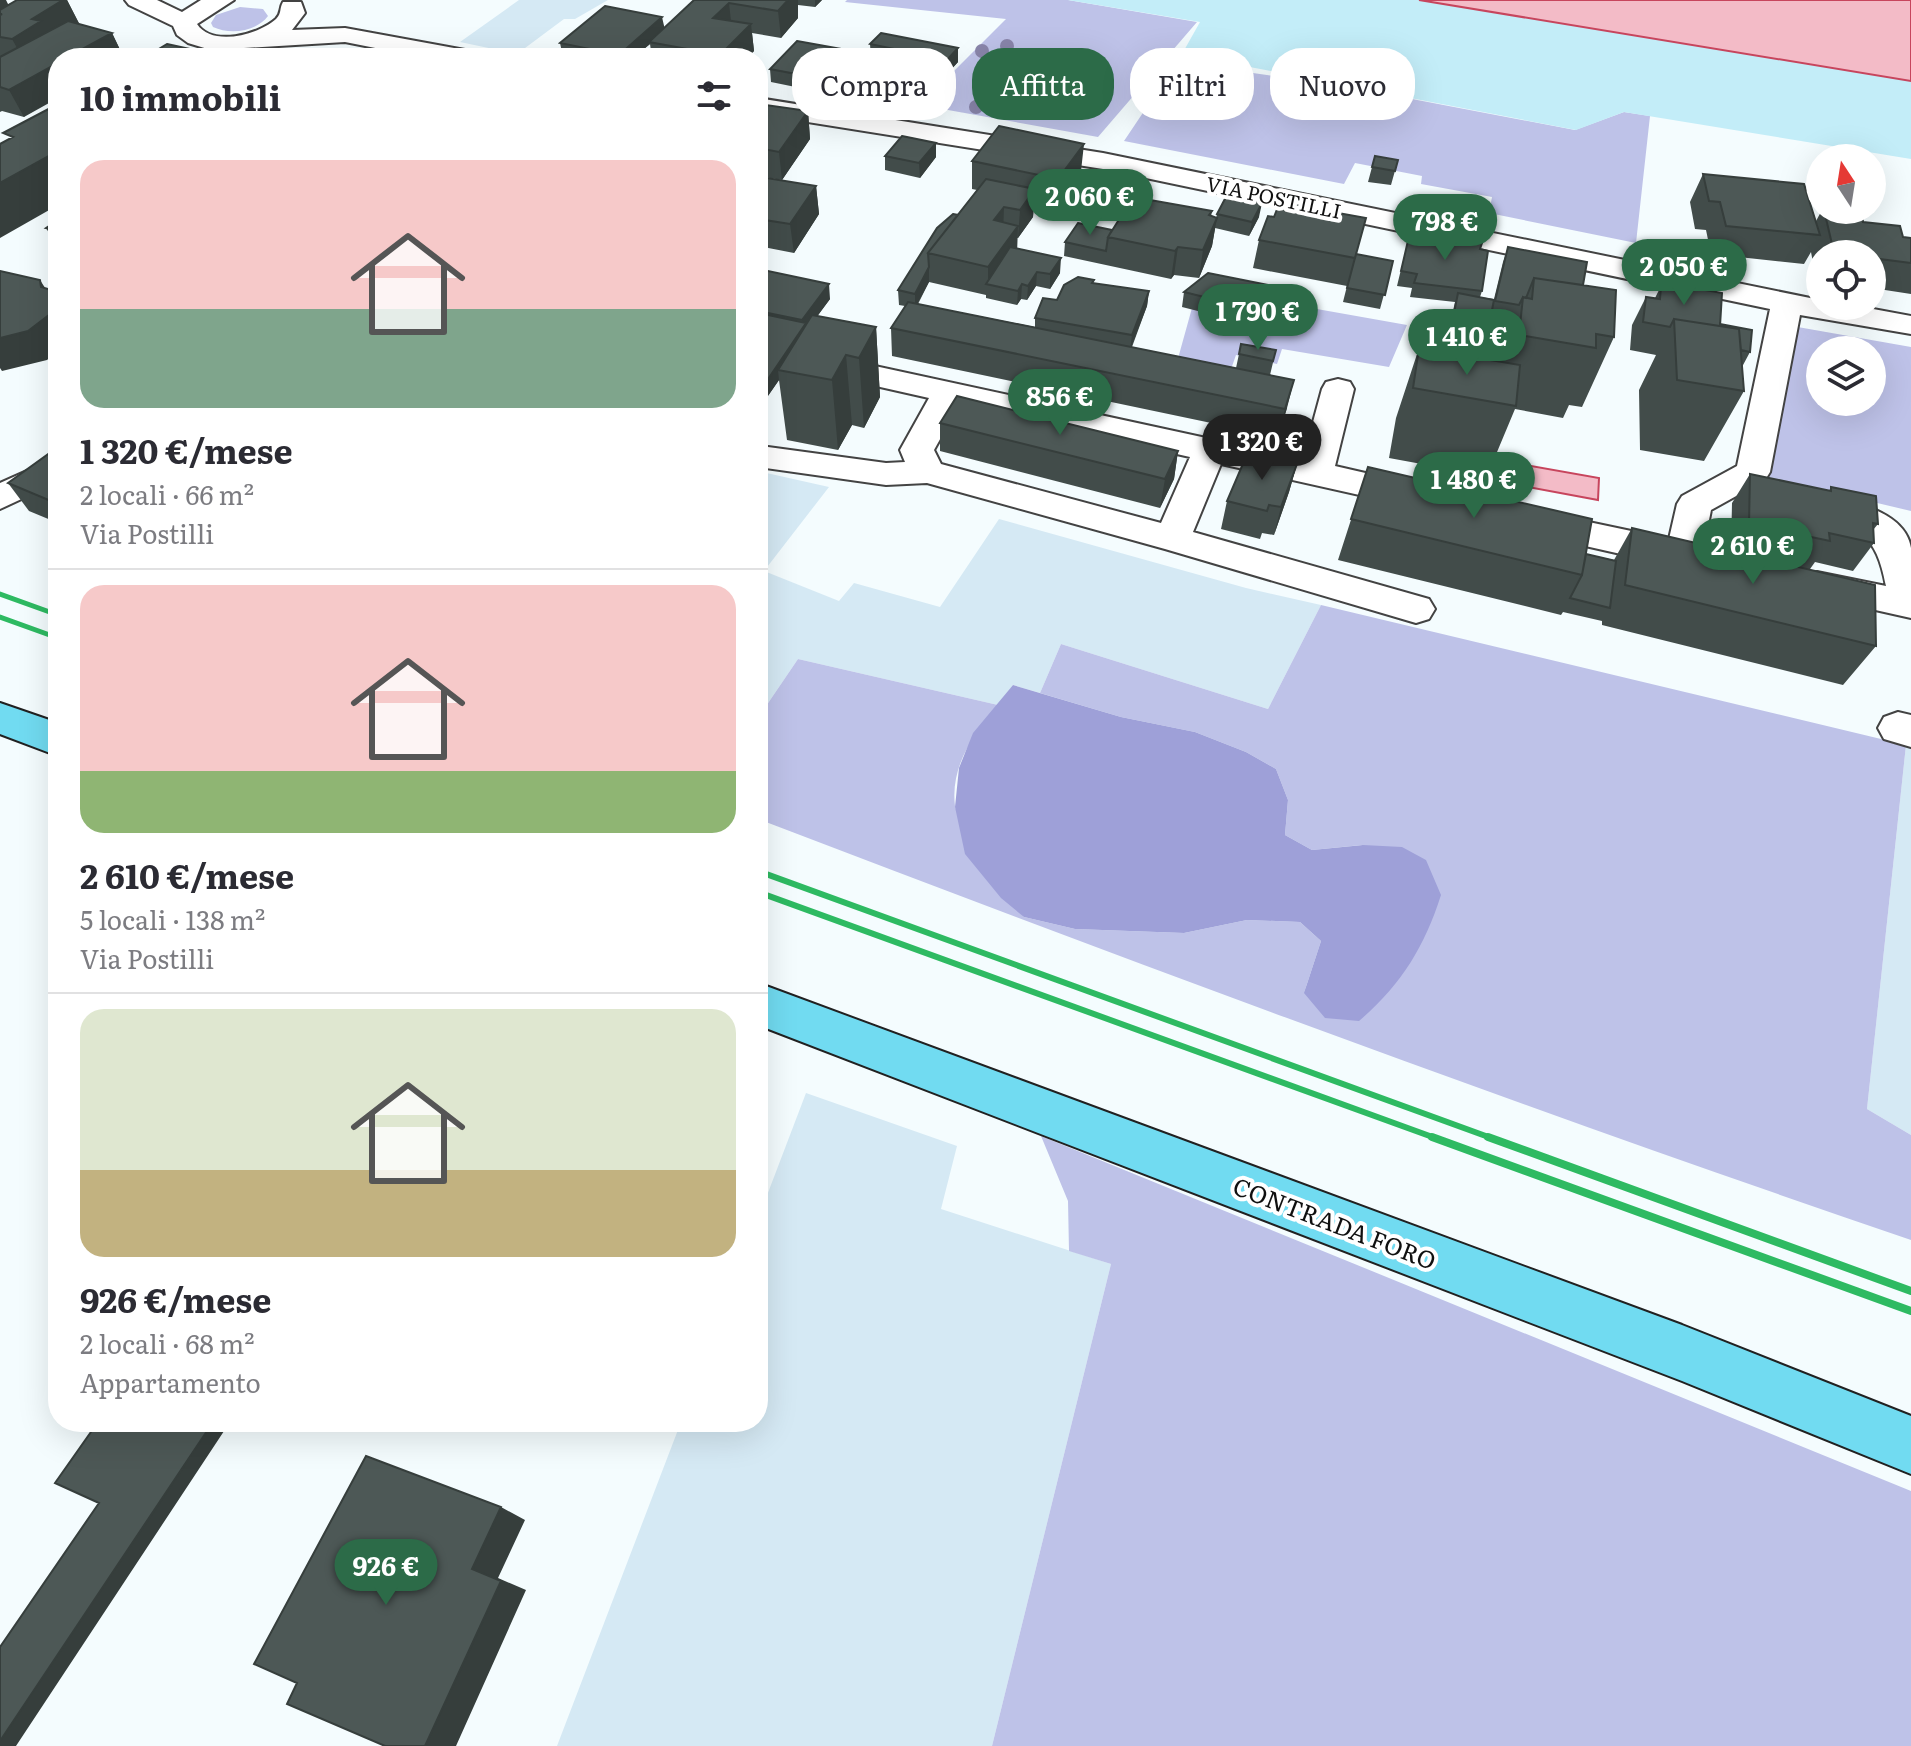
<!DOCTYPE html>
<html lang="it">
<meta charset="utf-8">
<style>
body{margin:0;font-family:Literata,serif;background:#f2f2f3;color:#2b2b33;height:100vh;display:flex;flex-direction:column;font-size:30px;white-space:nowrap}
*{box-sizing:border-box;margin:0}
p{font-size:26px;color:#7c7c81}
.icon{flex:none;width:44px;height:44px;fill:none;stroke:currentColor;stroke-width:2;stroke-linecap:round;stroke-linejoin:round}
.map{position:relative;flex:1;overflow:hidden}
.drawer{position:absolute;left:48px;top:48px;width:720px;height:1384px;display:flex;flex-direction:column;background:#fff;border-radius:32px;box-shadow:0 8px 32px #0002}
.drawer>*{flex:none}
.banner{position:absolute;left:792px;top:48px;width:760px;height:72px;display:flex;gap:16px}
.needle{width:52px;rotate:348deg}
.controls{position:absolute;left:1806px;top:144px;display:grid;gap:16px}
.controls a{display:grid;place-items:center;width:80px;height:80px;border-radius:50%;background:#fff;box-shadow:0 8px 32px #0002;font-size:40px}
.price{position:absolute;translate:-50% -68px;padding:0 18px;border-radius:28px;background:#2c6b48;color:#fff;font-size:26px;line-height:52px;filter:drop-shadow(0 2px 4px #0008)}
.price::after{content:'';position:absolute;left:50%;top:48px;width:24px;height:18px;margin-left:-12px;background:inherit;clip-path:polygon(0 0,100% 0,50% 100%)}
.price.current{background:#222;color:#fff}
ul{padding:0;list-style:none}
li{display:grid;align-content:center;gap:16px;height:424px;padding:0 32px}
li+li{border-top:2px solid #e1e1e2}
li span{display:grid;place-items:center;height:248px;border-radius:24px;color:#555}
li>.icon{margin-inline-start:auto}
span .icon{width:144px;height:144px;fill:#fffc;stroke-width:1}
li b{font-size:34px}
h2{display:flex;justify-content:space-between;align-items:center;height:96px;padding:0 32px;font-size:34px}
.tag{padding:0 28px;border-radius:32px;background:#fff;box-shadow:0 8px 32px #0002;font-size:28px;line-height:72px}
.tag.current{background:#2c6b48;color:#fff}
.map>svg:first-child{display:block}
.farmland{fill:#d5e9f4}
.green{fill:#bec2e8;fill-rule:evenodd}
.forest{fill:#9ea0d8}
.sand{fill:#c3edf8}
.water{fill:#f3bbc7;stroke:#c7455d;stroke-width:2}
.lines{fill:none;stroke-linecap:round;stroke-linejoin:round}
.minor-casing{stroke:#434343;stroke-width:4}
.major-casing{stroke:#212121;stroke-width:4}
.minor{fill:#fff;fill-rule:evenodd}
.major{fill:#71dbf1;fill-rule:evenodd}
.rail-far2{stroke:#2eba62;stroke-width:5}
.rail-far1{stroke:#2eba62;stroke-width:6}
.rail{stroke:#2eba62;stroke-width:8}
.tree{fill:#8985aa}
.wall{fill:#424c4a}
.shaded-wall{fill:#363e3c}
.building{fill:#4d5856;stroke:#363e3c;stroke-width:2}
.labels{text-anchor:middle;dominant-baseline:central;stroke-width:8;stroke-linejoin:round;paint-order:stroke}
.far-street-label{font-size:20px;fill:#101010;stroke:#fff}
.street-label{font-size:24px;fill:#101010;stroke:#fff}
</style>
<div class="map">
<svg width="1911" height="1746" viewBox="0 0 1911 1746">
<rect width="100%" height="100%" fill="#f4fcfe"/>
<path class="farmland" d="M 519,0 L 608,0 L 575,19 L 564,19 L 517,54 L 460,42 Z
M 758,471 L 829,487 L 764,571 L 839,601 L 854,583 L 940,607 L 999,519 L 1246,588 L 1321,605 L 1268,709 L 1061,644 L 1040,693 L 1013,685 L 998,705 L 798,659 L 758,718 Z
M 1906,745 L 1911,746 L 1911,1135 L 1867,1109 Z
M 806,1093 L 957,1146 L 941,1209 L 1111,1264 L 992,1746 L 557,1746 L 681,1422 L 758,1422 L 758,1219 Z"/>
<path class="green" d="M 847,0 L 1068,0 L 1197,22 L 1098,137 L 920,105 L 1006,19 L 845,2 Z
M 240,7 L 263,9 L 268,16 C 256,32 230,35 213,27 L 211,23 L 216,15 Z
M 1177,62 L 1273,76 L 1276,73 L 1575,130 L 1624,112 L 1650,116 L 1636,243 L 1489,213 L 1492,197 L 1421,184 L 1422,176 L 1355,163 L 1344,184 L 1124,141 Z
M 1300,306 L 1407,325 L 1389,367 L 1282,349 L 1277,364 L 1236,355 L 1230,372 L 1177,362 L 1192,308 L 1289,334 Z
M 1792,326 L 1911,347 L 1911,511 L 1763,476 ZM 1820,350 L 1872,350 L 1872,402 L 1820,402 Z
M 1321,605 L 1906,745 L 1867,1109 L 1911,1135 L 1911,1240 C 1524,1108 1140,965 758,819 L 758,718 L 798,659 L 998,705 C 974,733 950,766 955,806 C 957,819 1013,899 1024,917 L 1075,929 L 1184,933 L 1247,920 L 1300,922 L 1321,941 L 1304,993 L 1362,845 L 1312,850 L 1285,835 L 1288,800 L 1276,769 L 1246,752 L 1195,732 L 1121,717 L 1040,693 L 1061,644 L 1268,709 Z
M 1041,1136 L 1911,1491 L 1911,1746 L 992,1746 L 1111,1264 L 1069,1251 L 1068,1201 Z"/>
<path class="forest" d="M 1013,685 L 1121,717 L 1195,732 L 1246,752 L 1276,769 L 1288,800 L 1285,835 L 1312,850 L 1363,845 L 1402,847 L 1426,860 L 1441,895 C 1424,948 1401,985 1359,1021 L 1325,1018 L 1304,993 L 1321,941 L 1300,922 L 1247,920 L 1184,933 L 1075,929 L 1024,917 L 1001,898 L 965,854 L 955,807 L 959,768 L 973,733 Z"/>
<path class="sand" d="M 1068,0 L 1419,0 L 1911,81 L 1911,159 L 1624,112 L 1576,130 L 1182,54 L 1200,22 Z"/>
<path class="water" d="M 1419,0 L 1911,0 L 1911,81 Z
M 1514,463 L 1599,478 L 1598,500 L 1512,484 Z"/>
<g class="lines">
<g class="minor-casing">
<path id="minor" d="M 125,0 L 157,0 L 182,12 L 201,0 L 234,0 L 197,24 C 212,47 258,35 276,19 C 282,13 279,9 283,2 L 301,2 L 305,13 L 292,30 L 345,28 L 465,50 L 474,53 L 478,58 L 426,58 L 345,42 L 211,50 L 188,43 L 177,35 L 173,26 L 129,5 Z
M 758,98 L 1103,153 L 1820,300 L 1820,306 L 1857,306 L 1911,316 L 1911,334 L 1800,315 L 1770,472 L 1765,480 L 1711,510 L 1702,555 L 1697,564 L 1683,568 L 1532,534 L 1519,531 L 1514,522 L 1519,513 L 1532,510 L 1669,539 L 1677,504 L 1682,496 L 1737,466 L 1770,309 L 1103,169 L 758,114 Z
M 838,358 L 1303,459 L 1322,389 L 1326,382 L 1338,379 L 1350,382 L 1354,389 L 1335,466 L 1435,489 L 1440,497 L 1435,505 L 1422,509 L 1221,464 L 1193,532 L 1429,599 L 1435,609 L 1429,619 L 1416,623 L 1165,549 L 927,483 L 886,485 L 758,467 L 758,449 L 768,447 L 886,463 L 905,462 L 900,450 L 929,398 L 827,375 L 822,368 L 827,361 ZM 959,405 L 1190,457 L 1161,523 L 941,464 L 934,450 Z
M 58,457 L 58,482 L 0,509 L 0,483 Z
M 1823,494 C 1853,502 1905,511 1911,548 C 1911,570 1911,596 1911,618 L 1804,594 L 1798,585 L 1804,576 L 1817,572 L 1886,586 C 1876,533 1860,528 1810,514 L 1805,506 L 1810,498 Z
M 1898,712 L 1911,715 L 1911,747 L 1884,739 L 1878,728 L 1884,717 Z"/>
</g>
<g class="major-casing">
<path id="major" d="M 0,703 L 58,723 L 58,756 L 0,734 Z
M 758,983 L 1682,1325 L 1911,1416 L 1911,1474 L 1682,1381 L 758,1025 Z"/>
</g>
<use href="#minor" class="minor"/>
<use href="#major" class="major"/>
<path class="rail-far2" d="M 0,594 L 58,615
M 0,617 L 58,638"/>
<path class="rail-far1" d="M 758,871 L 1494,1139
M 758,892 L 1438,1139"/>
<path class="rail" d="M 1432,1137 L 1911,1311
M 1488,1137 L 1911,1291"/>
</g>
<g class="tree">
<circle cx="1007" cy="46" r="7"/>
<circle cx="982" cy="51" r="7"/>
<circle cx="1036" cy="72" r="7"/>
<circle cx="976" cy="107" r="7"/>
</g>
<path class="wall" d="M 0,0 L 8,5 L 67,0 L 79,24 L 112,33 L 124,58 L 58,58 L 24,117 L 2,111 L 0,112 Z
M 694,0 L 822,0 L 815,7 L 798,5 L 798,18 L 781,38 L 752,33 L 754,51 L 747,58 L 652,58 L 650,44 L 633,58 L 563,57 L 560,43 L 664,28 Z
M 870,44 L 958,62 L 947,74 L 871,58 Z
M 852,51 L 852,60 L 860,61 L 860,76 L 872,78 L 872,92 L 864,101 L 771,82 L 770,69 Z
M 758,104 L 808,111 L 810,139 L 782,180 L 758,176 Z
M 885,156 L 936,157 L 920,178 L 885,170 Z
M 1375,156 L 1398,160 L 1391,185 L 1368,182 Z
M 972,161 L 1081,171 L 1056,207 L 1034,202 L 1033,217 L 1018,238 L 1017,238 L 1017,248 L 1060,273 L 1050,289 L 1036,286 L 1027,300 L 1021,299 L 1017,305 L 986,298 L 986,295 L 929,282 L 918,304 L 1035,327 L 1035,318 L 1057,300 L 1093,283 L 1149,291 L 1147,306 L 1132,347 L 1236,368 L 1239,354 L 1276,350 L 1270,375 L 1287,408 L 1278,437 L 892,356 L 891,328 L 905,306 L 899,305 L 898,290 L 977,190 L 972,189 Z
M 1703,174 L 1816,221 L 1822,210 L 1841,210 L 1863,222 L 1903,237 L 1911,238 L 1911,294 L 1872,288 L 1872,254 L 1820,254 L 1820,273 L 1815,273 L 1811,252 L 1804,264 L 1711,254 L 1706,230 L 1695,229 L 1690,202 Z
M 758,182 L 816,186 L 819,214 L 794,253 L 758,246 Z
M 1306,208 L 1357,254 L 1393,261 L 1380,309 L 1343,302 L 1347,286 L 1253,268 L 1259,240 L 1274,217 Z
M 1212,211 L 1211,216 L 1216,218 L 1217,214 L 1259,217 L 1249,236 L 1215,228 L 1212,246 L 1199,278 L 1174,275 L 1171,279 L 1064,256 L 1065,242 L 1112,230 Z
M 58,220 L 58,248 L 46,228 Z
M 1410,232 L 1480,249 L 1482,291 L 1480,297 L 1494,299 L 1503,262 L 1508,247 L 1583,285 L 1614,337 L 1582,407 L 1569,405 L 1563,418 L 1515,409 L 1487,476 L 1389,458 L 1396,418 L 1419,348 L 1497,361 L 1514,320 L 1491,315 L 1489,325 L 1484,339 L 1448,333 L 1455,302 L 1410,297 L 1412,288 L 1397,286 Z
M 758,269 L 830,299 L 817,316 L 876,327 L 880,397 L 864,428 L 852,425 L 838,450 L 787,440 L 779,380 L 761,406 L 762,412 L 758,419 Z
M 1661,286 L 1687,290 L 1689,287 L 1720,324 L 1750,352 L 1742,367 L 1744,391 L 1704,461 L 1640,450 L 1639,390 L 1656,355 L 1630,350 L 1632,325 L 1646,297 L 1655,298 Z
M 1184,292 L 1300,306 L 1289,334 L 1182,307 Z
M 58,359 L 58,378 L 50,366 Z
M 940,423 L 1178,451 L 1174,479 L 1160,508 L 940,451 Z
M 58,447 L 58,523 L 29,511 L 8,483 Z
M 1297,464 L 1289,492 L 1274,535 L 1262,533 L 1260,539 L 1221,529 L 1227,501 Z
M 1368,467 L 1586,554 L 1614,560 L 1632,528 L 1731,551 L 1732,503 L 1750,474 L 1829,491 L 1831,487 L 1878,524 L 1873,530 L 1874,543 L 1853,571 L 1815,562 L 1810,569 L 1876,646 L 1843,685 L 1602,625 L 1602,621 L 1563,612 L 1561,615 L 1338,560 Z"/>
<path class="shaded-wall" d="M 0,0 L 6,0 L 12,12 L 0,14 Z
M 63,0 L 67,0 L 80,25 L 27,66 L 12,39 L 32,19 Z
M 786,0 L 798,0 L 798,18 L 781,38 L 778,11 Z
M 815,0 L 822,0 L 815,7 Z
M 729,3 L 732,30 L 713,18 Z
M 662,17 L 665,30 L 649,42 L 650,44 L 633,58 L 619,58 L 619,55 Z
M 751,24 L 754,51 L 747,58 L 720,58 L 720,55 Z
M 112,33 L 124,58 L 66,58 Z
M 958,48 L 958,62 L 947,74 L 947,60 Z
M 852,51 L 853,65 L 845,58 Z
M 860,61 L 861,75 L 852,85 L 848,74 Z
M 58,63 L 58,98 L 24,117 L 9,90 Z
M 872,78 L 872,92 L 864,101 L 864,87 Z
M 808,111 L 810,139 L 782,180 L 779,152 Z
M 936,143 L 936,157 L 920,178 L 919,163 Z
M 1084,144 L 1081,171 L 1056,207 L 1058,179 Z
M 58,151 L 58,205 L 0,238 L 0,183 Z
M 816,186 L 819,214 L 794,253 L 790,224 Z
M 1035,189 L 1033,217 L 1018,238 L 1020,210 Z
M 1262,203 L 1259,217 L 1249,236 L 1252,222 Z
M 1004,207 L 1003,235 L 994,220 Z
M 1217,218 L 1212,246 L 1199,278 L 1203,250 Z
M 1018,226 L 1017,254 L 988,284 L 988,267 Z
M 1178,247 L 1174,275 L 1171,279 L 1175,251 Z
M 1061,258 L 1060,273 L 1050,289 L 1050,274 Z
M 929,267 L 929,282 L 915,308 L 915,294 Z
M 1037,272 L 1036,286 L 1027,300 L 1028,286 Z
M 40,280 L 58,308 L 58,350 L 47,360 L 2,371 L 0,368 L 0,338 L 41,287 Z
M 829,284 L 830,299 L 778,370 L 779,380 L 761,406 L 762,412 L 758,419 L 758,394 L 803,327 L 802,320 Z
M 1022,284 L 1021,299 L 1017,305 L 1018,291 Z
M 1149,291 L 1147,306 L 1130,350 L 1132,335 Z
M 1303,292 L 1300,306 L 1289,334 L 1293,319 Z
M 876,327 L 880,397 L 864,428 L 859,358 Z
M 846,355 L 852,425 L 838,450 L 832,380 Z
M 1294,380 L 1287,408 L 1278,437 L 1285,409 Z
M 1178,451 L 1174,479 L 1160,508 L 1165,479 Z
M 1297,464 L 1289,492 L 1274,535 L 1281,507 Z
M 213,1422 L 230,1422 L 16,1746 L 0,1746 L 0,1741 Z
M 501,1507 L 525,1520 L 498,1578 L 526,1590 L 456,1746 L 425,1746 L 472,1569 Z"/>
<path class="building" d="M 17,0 L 63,0 L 32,19 L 41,21 L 12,39 L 0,37 L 0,15 L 2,14 L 0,14 L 0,10 Z
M 694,0 L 788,0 L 778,11 L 729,3 L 713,18 L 751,24 L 720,55 L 649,42 Z
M 605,6 L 662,17 L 619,55 L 560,43 Z
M 68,21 L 112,33 L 66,58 L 58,58 L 58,63 L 9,90 L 0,87 L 0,57 Z
M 881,33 L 958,48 L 947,60 L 870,44 Z
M 797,41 L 852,51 L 845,58 L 860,61 L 848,74 L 872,78 L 864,87 L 770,69 Z
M 167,44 L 231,58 L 144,58 Z
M 423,54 L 444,58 L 418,58 Z
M 58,104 L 58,151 L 0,183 L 0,144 L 13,137 L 3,133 Z
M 758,104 L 808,111 L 779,152 L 758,148 Z
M 999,126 L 1084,144 L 1058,179 L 972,161 Z
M 902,136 L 936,143 L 919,163 L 885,156 Z
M 1375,156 L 1398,160 L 1395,171 L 1372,167 Z
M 1703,174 L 1804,184 L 1820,235 L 1726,226 L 1720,202 L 1709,201 Z
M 761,177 L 816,186 L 790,224 L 758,219 L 758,182 Z
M 986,179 L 1035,189 L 1020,210 L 1004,207 L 994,220 L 1018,226 L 988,267 L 928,253 Z
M 1227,195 L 1262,203 L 1252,222 L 1217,214 Z
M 1281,199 L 1307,203 L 1305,207 L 1366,218 L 1355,258 L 1259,240 L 1268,216 L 1274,217 Z
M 1150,200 L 1212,211 L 1209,215 L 1217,218 L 1203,250 L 1178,247 L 1175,251 L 1108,237 L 1120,218 Z
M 1824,210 L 1841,210 L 1862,213 L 1863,222 L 1900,226 L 1903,237 L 1911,238 L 1911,263 L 1872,258 L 1872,254 L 1868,254 L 1866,249 L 1832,244 Z
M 953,214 L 958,215 L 928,253 L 929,267 L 915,294 L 898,290 L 937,228 Z
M 58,220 L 58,231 L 46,228 Z
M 1078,223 L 1112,230 L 1108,237 L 1106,251 L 1065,242 Z
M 1410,232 L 1482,243 L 1480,249 L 1488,251 L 1482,291 L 1414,283 L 1417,274 L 1401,271 Z
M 1010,247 L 1061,258 L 1050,274 L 1037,272 L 1028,286 L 1022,284 L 1018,291 L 986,284 Z
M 1508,247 L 1587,262 L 1583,285 L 1534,278 L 1526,298 L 1523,297 L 1519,305 L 1495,301 Z
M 1356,254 L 1393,261 L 1385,295 L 1347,288 Z
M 758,269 L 829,284 L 802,320 L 758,311 Z
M 0,271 L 40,280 L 41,287 L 58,292 L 58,308 L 28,331 L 0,338 Z
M 1208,273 L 1303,292 L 1293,319 L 1184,292 Z
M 1078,277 L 1094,280 L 1092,283 L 1149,291 L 1132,335 L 1035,318 L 1043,298 L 1057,300 L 1064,285 Z
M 1534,278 L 1616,290 L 1614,337 L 1596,334 L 1596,348 L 1519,335 L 1523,297 L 1532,299 Z
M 1661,286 L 1688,291 L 1689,287 L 1722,293 L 1720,326 L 1674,319 L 1670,327 L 1643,322 L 1646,297 L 1660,299 Z
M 1458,293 L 1494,300 L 1489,325 L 1453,318 Z
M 908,302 L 1294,380 L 1285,409 L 891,328 Z
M 758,313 L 806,323 L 758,394 Z
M 812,315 L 876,327 L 859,358 L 846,355 L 832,380 L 778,370 Z
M 1674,319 L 1739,329 L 1744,391 L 1677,380 Z
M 1720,324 L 1752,330 L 1750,352 L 1741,350 L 1739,329 L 1720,326 Z
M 1241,344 L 1276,350 L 1273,361 L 1239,354 Z
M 1419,348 L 1520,365 L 1516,406 L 1413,388 Z
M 58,359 L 58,368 L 50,366 Z
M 957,396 L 1178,451 L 1165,479 L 940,423 Z
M 58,447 L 58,504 L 8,483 Z
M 1248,452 L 1297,464 L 1281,507 L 1269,505 L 1267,511 L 1227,501 Z
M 1368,467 L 1592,519 L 1582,575 L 1351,519 Z
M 1750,474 L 1831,491 L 1831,487 L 1876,496 L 1878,524 L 1873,523 L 1874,543 L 1829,533 L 1830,541 L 1749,524 Z
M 1632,528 L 1875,585 L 1876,646 L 1625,585 Z
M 1586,554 L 1616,561 L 1610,608 L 1570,598 L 1582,575 Z
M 98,1422 L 213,1422 L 0,1741 L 0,1647 L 99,1503 L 55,1483 Z
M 366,1456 L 501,1507 L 472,1569 L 501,1581 L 425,1746 L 385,1746 L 287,1704 L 297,1683 L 254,1664 Z"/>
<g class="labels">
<g class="far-street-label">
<text transform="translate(1274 196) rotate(12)">VIA POSTILLI</text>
</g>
<g class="street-label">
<text transform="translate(1335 1222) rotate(21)">CONTRADA FORO</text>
</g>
</g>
</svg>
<div class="controls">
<a><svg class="needle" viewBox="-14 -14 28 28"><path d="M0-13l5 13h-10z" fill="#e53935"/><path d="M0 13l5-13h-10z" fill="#7c7c81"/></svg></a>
<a><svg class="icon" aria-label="locate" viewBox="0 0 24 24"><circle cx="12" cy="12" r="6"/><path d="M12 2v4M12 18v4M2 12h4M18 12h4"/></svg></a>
<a><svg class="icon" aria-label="layers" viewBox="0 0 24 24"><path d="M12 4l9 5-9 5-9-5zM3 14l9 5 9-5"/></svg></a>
</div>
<b class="price" style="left:1090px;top:237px">2 060 €</b>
<b class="price" style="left:1445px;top:262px">798 €</b>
<b class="price" style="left:1684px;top:307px">2 050 €</b>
<b class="price" style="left:1258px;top:352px">1 790 €</b>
<b class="price" style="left:1467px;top:377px">1 410 €</b>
<b class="price" style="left:1060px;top:437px">856 €</b>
<b class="price current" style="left:1262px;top:482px">1 320 €</b>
<b class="price" style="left:1474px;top:520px">1 480 €</b>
<b class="price" style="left:1753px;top:586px">2 610 €</b>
<b class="price" style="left:386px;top:1607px">926 €</b>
<div class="banner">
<a class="tag">Compra</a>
<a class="tag current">Affitta</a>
<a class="tag">Filtri</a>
<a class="tag">Nuovo</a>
</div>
<section class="drawer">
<h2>10 immobili<svg class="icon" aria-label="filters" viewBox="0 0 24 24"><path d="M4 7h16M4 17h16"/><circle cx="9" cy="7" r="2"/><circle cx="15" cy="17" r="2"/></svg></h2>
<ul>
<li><span style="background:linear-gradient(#f6c9c9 60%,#7fa58c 0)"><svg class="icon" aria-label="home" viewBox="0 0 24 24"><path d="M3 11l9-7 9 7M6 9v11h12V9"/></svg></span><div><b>1 320 €/mese</b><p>2 locali · 66 m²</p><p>Via Postilli</p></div></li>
<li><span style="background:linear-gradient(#f6c9c9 75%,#8fb573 0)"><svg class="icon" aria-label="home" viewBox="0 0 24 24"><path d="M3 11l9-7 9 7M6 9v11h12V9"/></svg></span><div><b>2 610 €/mese</b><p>5 locali · 138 m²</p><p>Via Postilli</p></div></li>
<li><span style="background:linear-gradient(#dfe7d0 65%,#c2b280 0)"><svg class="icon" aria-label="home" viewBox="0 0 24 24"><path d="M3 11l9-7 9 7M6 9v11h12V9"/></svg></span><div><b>926 €/mese</b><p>2 locali · 68 m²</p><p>Appartamento</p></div></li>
</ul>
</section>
</div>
